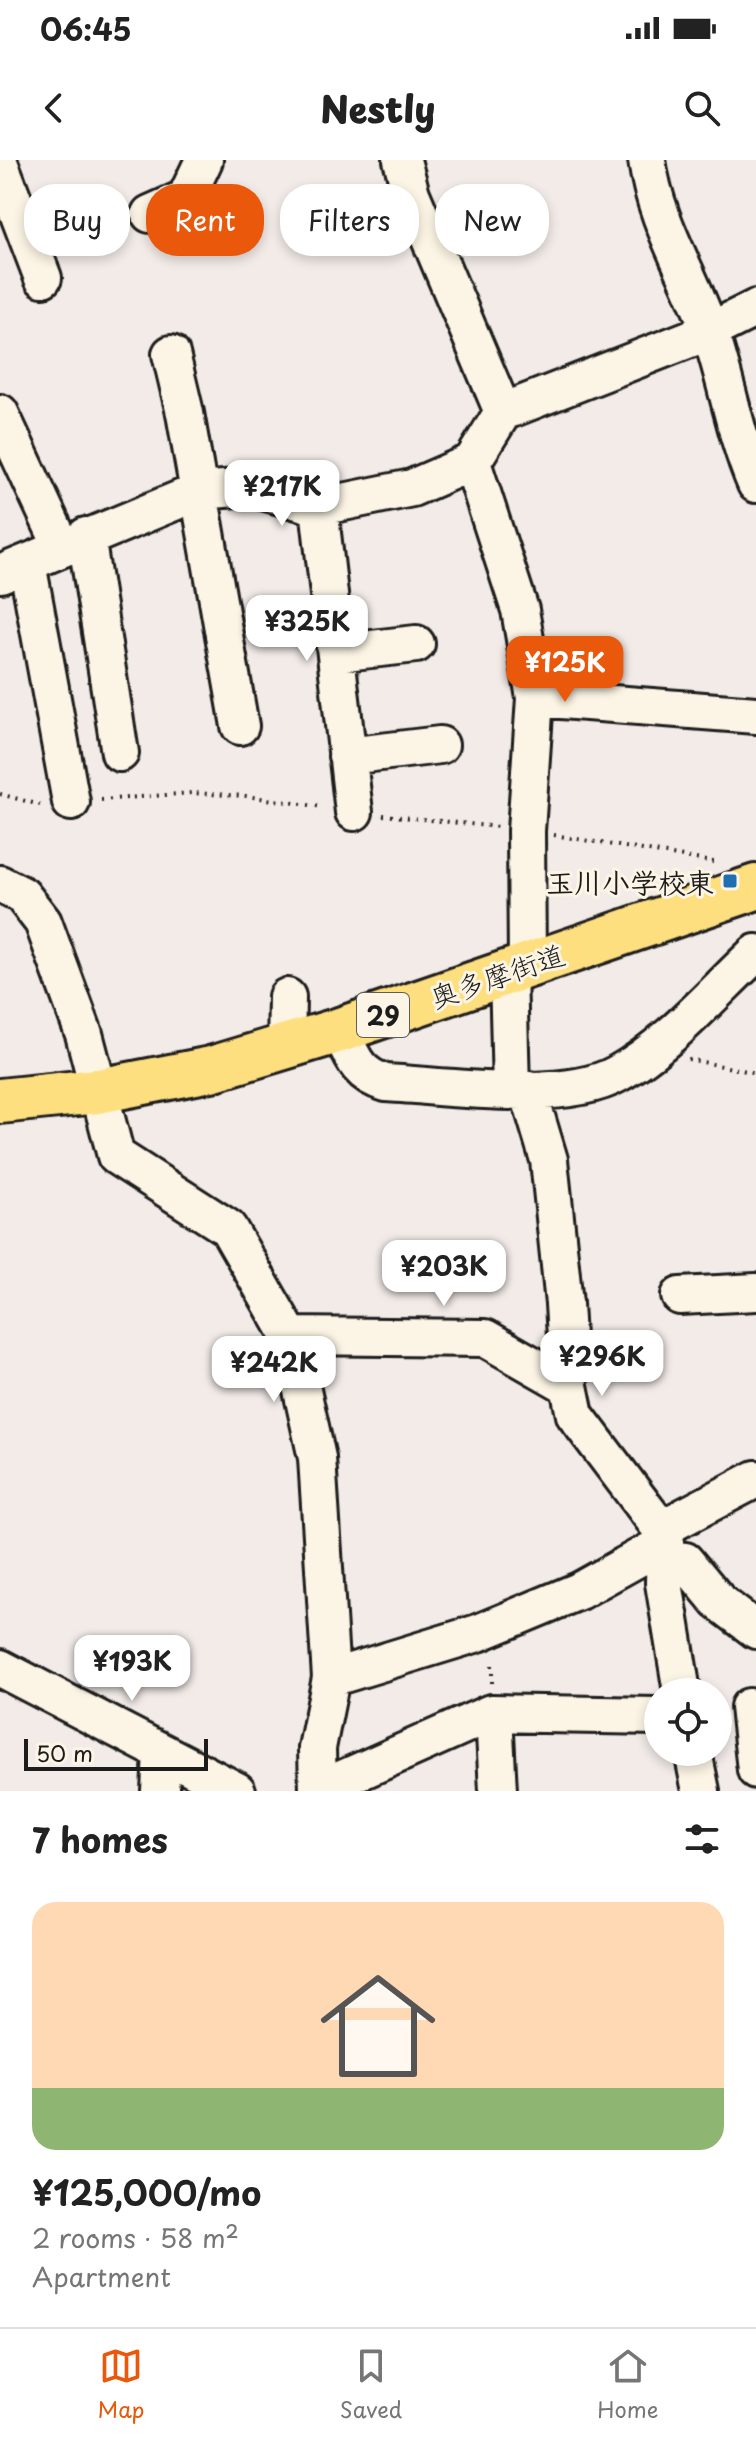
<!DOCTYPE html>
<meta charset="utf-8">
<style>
body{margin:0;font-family:"Playpen Sans","Klee One",sans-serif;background:#f6f6f6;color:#222;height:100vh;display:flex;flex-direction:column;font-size:30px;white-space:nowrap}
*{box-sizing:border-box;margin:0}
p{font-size:26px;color:#767676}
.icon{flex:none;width:44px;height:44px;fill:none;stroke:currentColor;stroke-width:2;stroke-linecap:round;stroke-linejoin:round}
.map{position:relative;height:1631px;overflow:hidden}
.drawer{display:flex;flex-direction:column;background:#fff;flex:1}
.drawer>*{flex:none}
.top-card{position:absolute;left:24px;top:24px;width:708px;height:72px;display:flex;gap:16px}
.tools{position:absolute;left:644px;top:1518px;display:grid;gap:16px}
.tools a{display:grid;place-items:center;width:88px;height:88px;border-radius:50%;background:#fff;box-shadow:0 4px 12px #0003;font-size:40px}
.scale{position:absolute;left:24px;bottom:20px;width:184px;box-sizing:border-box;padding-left:8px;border:4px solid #1c1c1c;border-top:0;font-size:22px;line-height:28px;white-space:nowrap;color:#1c1c1c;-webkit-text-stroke:6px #fcf5e5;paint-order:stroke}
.price{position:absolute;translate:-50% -68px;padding:0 18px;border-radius:16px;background:#fff;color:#222;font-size:26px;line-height:52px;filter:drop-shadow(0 2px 4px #0008)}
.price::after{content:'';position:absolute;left:50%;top:48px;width:24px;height:18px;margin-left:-12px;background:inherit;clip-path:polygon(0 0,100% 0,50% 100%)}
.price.selected{background:#ea580c;color:#fff}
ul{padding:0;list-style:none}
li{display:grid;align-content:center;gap:16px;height:424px;padding:0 32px}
li span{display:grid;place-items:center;height:248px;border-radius:24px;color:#555}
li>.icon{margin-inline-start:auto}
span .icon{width:144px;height:144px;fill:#fffc;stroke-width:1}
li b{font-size:34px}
h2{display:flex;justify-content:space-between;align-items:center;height:96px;padding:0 32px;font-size:34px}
.pill{padding:0 28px;border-radius:32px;background:#fff;box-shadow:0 4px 12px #0003;font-size:28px;line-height:72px}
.pill.selected{background:#ea580c;color:#fff}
.status{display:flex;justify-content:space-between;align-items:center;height:56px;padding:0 40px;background:#fff;direction:ltr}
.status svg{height:22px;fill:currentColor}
header{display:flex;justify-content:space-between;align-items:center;height:104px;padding:0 32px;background:#fff;font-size:36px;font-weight:800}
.dock{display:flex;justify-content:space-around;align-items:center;height:112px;border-top:2px solid #e0e0e0;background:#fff;font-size:22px;color:#767676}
.dock a{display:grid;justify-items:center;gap:4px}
.dock .selected{color:#ea580c}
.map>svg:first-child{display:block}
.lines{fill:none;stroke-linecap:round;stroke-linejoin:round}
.minor-casing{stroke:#1c1c1c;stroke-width:42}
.major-casing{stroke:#1c1c1c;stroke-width:50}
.path{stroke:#1c1c1c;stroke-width:4;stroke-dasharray:2 6;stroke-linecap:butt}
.minor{stroke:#fcf5e5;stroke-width:36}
.major{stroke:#fedf80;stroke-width:44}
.poi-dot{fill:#1f6fb2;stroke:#fcf5e5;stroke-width:3}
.labels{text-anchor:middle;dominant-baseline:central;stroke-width:6;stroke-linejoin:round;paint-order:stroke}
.shield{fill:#fcf5e5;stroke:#5f5d58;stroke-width:2}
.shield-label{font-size:26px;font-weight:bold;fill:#1c1c1c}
.poi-label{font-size:28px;font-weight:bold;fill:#1c1c1c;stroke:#fcf5e5;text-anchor:end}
.street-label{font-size:28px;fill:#1c1c1c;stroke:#fcf5e5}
</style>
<div class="status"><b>06:45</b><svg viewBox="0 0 49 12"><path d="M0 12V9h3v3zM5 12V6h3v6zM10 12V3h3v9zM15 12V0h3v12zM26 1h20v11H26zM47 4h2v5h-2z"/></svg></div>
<header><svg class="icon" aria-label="back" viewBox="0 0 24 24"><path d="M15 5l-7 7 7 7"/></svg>Nestly<svg class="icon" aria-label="search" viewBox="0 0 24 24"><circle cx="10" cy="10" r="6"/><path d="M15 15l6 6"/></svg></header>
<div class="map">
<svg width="756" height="1631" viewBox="0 0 756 1631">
<rect width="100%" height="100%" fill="#f2ebe8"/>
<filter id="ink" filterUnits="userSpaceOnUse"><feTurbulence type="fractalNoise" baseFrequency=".0125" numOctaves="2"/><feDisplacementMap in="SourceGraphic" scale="16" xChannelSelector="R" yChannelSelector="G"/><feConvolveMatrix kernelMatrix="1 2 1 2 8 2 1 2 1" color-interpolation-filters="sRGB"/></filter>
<g filter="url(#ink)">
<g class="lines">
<g class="minor-casing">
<path id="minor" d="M 402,0 L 411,34 L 503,252
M 647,0 C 655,62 690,114 710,172 C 727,222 735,275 756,324
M 0,5 L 43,118
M 150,54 L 186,38 L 204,0
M 171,194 L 185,253 L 240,566
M 0,253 L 62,387
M 472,302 L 520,450 L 535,538 L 526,671 L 527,804
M 319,347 L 354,652
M 86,376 L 120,593
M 27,403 L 71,642
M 0,414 L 200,331 L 249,327 L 319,347 L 412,328 L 472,302 L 503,252 L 710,171 L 756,148
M 336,493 L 416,484
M 535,538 L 756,555
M 347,596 L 440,585
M 0,724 L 22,735 L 43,762 L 84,874 L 116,996 L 228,1068 L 290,1176 L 317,1298 L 331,1518 L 317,1588 L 318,1631
M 508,811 L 511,930
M 340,870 C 352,896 357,915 386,923 C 446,926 564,944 617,914 C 667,887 714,832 756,793
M 286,888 L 287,837
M 528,930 L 549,1000 L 564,1144 L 569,1226 L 575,1255 L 661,1369 L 665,1383 L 664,1423 L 682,1532
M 680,1136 L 756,1132
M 290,1176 L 485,1178 L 569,1226
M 661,1369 L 756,1319
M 665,1399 L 685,1401 L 719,1442 L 756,1470
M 0,1508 L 237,1631
M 331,1518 L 478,1473 L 579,1431 L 665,1383
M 749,1547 L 756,1610
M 494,1554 L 498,1631
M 693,1592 L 701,1631
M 318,1630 L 491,1553 L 658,1556
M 160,1631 L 162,1592"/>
</g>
<g class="major-casing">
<path id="major" d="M 0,941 L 98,931 L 211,909 L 340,870 L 756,727"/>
</g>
<path class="path" d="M 0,634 L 40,645
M 101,640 L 191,633 L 246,636 L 323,647
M 383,655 L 498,667
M 554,675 L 719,703
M 688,899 L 756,913
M 492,1523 L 492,1500"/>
<use href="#minor" class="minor"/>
<use href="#major" class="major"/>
</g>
</g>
<rect class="poi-dot" x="722" y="713" width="16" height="16" rx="4"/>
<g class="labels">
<rect class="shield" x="357" y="833" width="52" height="44" rx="6"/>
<g class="shield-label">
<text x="383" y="855">29</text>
</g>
<g class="poi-label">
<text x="714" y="721">玉川小学校東</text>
</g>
<g class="street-label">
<text transform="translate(497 815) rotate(-19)">奥多摩街道</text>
</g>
</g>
</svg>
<div class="tools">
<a><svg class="icon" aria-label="locate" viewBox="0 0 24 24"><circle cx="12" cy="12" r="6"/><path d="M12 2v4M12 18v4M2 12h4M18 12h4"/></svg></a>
</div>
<div class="scale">50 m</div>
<b class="price" style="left:282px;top:368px">¥217K</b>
<b class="price" style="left:307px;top:503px">¥325K</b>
<b class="price selected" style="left:565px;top:544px">¥125K</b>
<b class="price" style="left:444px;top:1148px">¥203K</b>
<b class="price" style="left:602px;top:1238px">¥296K</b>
<b class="price" style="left:274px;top:1244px">¥242K</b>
<b class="price" style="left:132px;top:1543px">¥193K</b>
<div class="top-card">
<a class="pill">Buy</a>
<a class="pill selected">Rent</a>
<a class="pill">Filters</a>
<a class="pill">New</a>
</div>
</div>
<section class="drawer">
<h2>7 homes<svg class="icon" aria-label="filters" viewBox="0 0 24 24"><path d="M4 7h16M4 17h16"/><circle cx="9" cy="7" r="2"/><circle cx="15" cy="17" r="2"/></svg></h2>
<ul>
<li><span style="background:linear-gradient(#ffd9b3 75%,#8fb573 0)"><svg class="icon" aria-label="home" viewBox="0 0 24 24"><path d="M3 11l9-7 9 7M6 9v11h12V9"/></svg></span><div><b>¥125,000/mo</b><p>2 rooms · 58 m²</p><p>Apartment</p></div></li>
</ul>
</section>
<nav class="dock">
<a class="selected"><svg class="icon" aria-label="map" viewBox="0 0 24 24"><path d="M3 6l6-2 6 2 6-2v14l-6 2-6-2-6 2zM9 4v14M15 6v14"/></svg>Map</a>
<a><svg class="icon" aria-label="saved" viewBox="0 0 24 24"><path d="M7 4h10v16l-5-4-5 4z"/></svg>Saved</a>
<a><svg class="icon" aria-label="home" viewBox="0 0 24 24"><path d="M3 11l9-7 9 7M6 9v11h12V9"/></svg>Home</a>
</nav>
